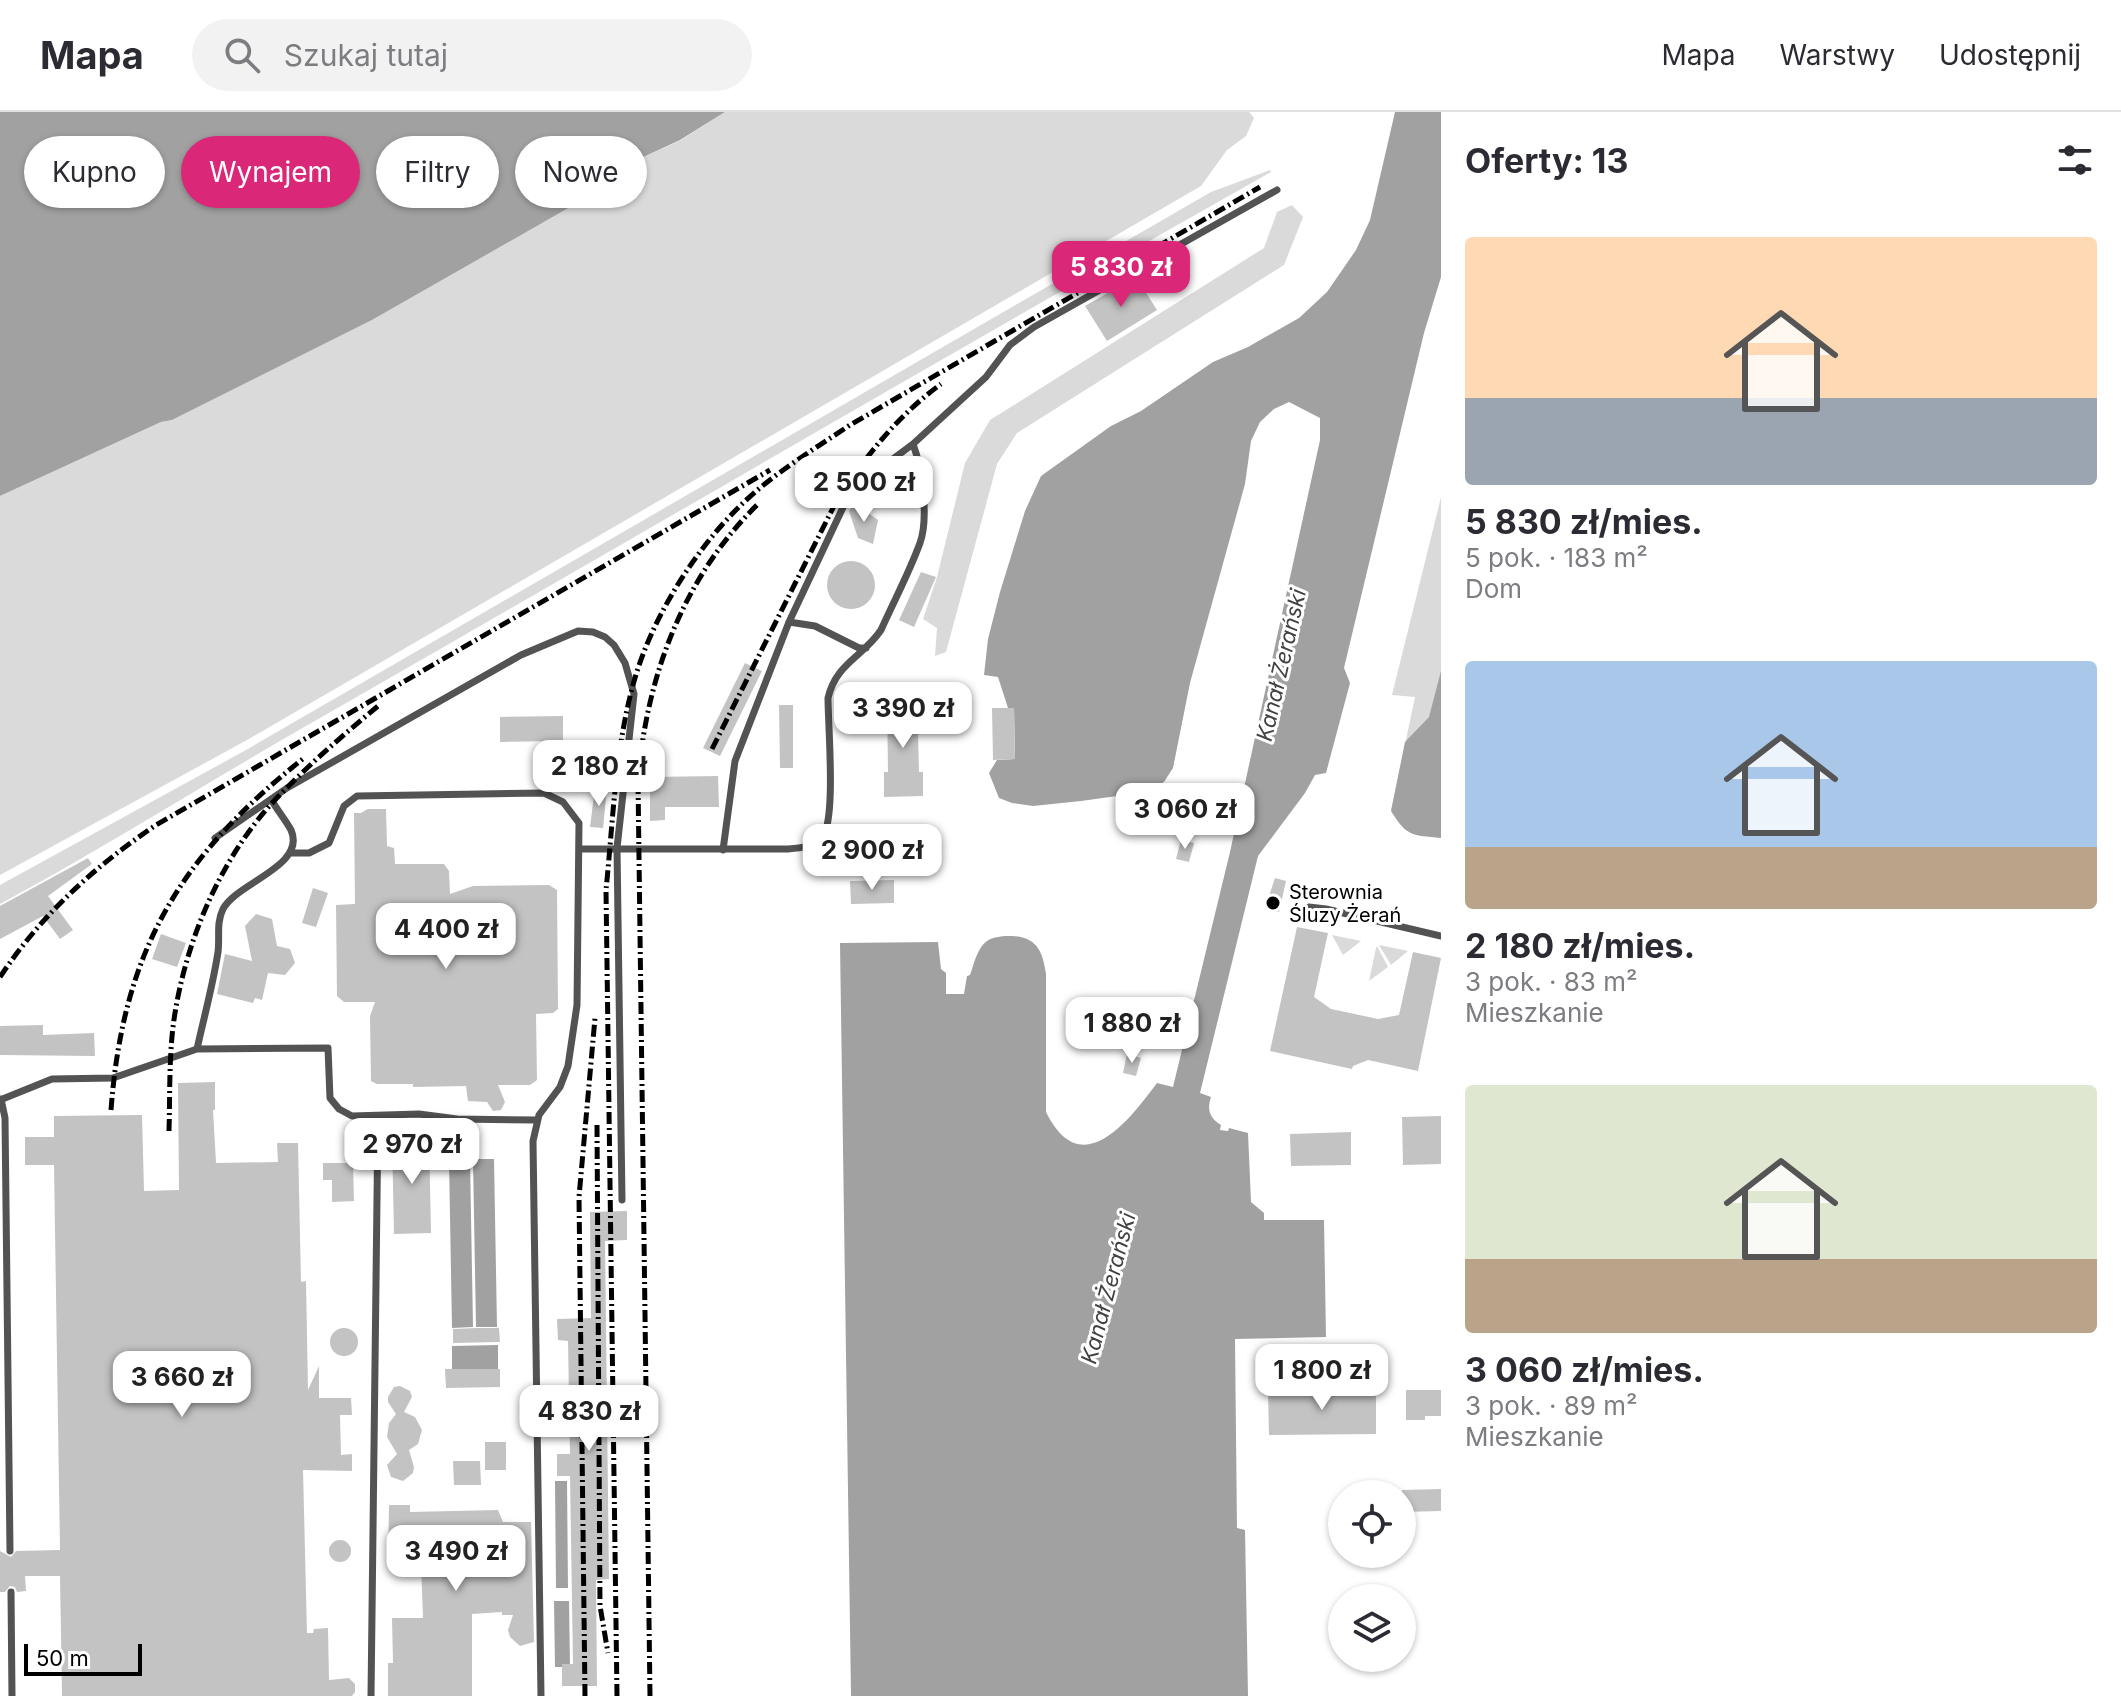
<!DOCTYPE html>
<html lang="pl">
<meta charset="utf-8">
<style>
body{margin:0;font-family:Inter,sans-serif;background:#f2f2f3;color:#2b2b33;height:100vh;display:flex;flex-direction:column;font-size:30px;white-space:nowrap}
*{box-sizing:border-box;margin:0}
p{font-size:26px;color:#7c7c81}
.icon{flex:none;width:44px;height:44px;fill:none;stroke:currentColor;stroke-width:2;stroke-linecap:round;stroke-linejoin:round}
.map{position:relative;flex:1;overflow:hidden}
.details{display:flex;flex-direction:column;background:#fff;width:680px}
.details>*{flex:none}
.top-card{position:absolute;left:24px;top:24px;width:760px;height:72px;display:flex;gap:16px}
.controls{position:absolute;left:1328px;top:1368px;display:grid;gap:16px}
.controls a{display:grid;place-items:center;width:88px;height:88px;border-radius:50%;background:#fff;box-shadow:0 2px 6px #0004;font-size:40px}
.scale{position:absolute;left:24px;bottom:20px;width:118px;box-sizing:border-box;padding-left:8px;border:4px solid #000;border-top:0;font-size:22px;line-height:28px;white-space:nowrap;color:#000;-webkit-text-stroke:6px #fff;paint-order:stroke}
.price{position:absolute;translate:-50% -68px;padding:0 18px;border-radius:16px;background:#fff;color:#222;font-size:26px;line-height:52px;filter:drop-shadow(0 2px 4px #0008)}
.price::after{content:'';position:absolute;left:50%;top:48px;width:24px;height:18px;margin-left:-12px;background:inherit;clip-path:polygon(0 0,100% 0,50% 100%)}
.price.on{background:#db2777;color:#fff}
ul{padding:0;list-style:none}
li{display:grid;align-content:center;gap:16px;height:424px;padding:0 24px}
li span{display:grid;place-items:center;height:248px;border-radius:8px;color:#555}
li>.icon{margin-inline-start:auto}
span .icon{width:144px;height:144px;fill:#fffc;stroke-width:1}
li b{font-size:34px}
h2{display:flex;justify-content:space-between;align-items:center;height:96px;padding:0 24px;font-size:34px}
.tag{padding:0 28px;border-radius:36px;background:#fff;box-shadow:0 2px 6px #0004;font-size:28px;line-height:72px}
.tag.on{background:#db2777;color:#fff}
header{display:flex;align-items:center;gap:48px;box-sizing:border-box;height:112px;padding:0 40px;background:#fff;border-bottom:2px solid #e1e1e2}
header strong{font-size:38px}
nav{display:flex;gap:44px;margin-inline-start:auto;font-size:28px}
.search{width:560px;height:72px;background:#f2f2f3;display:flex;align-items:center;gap:20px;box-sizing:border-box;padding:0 28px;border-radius:44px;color:#7c7c81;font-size:30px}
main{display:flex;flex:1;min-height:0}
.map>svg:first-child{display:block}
.green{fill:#dadada}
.water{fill:#a1a1a1}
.building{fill:#c3c3c3}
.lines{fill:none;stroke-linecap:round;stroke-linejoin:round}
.service{stroke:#535353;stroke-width:7}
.rail{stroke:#000;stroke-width:5;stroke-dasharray:12 4 2 4;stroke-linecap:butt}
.poi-dot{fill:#000;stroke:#fff;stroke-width:3}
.labels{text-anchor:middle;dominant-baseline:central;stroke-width:6;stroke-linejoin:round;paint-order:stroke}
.poi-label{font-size:20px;fill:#000;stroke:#fff;text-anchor:start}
.water-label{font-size:22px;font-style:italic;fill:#424242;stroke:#fff}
</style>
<header>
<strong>Mapa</strong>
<div class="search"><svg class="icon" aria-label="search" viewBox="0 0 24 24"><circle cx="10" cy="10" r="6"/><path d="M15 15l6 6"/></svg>Szukaj tutaj</div>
<nav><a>Mapa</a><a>Warstwy</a><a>Udostępnij</a></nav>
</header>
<main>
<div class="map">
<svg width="1441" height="1584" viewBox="0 0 1441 1584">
<rect width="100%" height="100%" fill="#fff"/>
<path class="green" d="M 725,0 L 1249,0 L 1254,6 L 1246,24 L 1227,38 L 1201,74 L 247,628 L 0,763 L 0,384 L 161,310 L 172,308 L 372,208 L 586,86 L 639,47 L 681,28 Z
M 1270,58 L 1271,60 C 948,242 628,430 306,614 C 203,673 104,736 0,792 L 0,773 L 246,638 L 1211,80 Z
M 1292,93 L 1303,105 L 1284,153 L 1017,321 L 997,352 L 946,540 L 935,544 L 937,516 L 923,507 L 937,465 L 965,351 L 990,308 L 1264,136 L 1277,100 Z
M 1441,385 L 1441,623 L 1391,699 L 1415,585 L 1392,583 Z
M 1332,823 L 1361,829 L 1343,843 Z
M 1379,833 L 1408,839 L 1391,853 Z
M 1377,834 L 1388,855 L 1369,869 L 1376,836 Z"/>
<path class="water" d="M 0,0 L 725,0 L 680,28 L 639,47 L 586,86 L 372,208 L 172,308 L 161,310 L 0,384 Z
M 1395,0 L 1441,0 L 1441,165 L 1424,221 L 1344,556 L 1350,571 L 1326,661 L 1315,663 L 1305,681 L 1258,744 L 1200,981 L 1211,985 C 1207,997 1209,1006 1221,1013 L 1220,1018 L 1228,1019 L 1229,1016 L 1248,1021 L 1251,1090 L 1264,1101 L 1264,1108 L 1324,1108 L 1326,1225 L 1235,1227 L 1237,1416 L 1245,1418 L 1248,1584 L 851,1584 L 840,831 L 938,830 L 941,857 L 946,861 L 946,882 L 964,882 L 967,864 L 970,863 C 974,852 977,836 987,829 C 995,824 1004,824 1012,824 C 1037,825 1043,840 1046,862 L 1046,1000 C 1081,1071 1128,1010 1157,971 L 1173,975 L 1230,740 L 1320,328 L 1320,306 L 1289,290 L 1274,297 L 1260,310 L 1251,329 L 1245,372 L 1190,571 L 1173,656 L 1164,670 L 1146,680 L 1081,689 L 1033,694 L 1012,691 L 999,686 L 989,661 L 997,648 L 1015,647 L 1014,596 L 1008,596 L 998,565 L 984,563 L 988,527 L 1000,480 L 1025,399 L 1041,364 L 1111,314 L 1141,299 L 1213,250 L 1248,235 L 1299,206 L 1327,180 L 1356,138 L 1370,108 Z
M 1441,559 L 1441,726 C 1412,723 1407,725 1391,699 L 1405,630 L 1429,605 Z
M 470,1047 L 473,1215 L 452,1216 L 449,1048 Z
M 473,1047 L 494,1047 L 497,1215 L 476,1215 Z
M 498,1233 L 498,1257 L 452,1257 L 452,1234 Z
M 555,1369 L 567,1369 L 568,1476 L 556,1476 Z
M 554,1489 L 569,1489 L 570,1555 L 555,1555 Z"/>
<path class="building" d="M 1136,165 L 1157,198 L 1107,229 L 1085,194 Z
M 854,391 L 878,408 L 873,432 L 858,426 L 849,399 Z
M827 473a24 24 0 1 1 48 0a24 24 0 1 1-48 0Z
M 921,460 L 936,465 L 914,515 L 899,508 Z
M 745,551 L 762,559 L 720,644 L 703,636 Z
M 917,585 L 919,660 L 923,660 L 923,684 L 884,685 L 884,660 L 888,660 L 887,586 Z
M 779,593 L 793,593 L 793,656 L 780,656 Z
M 992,596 L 1014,596 L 1015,647 L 993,648 Z
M 563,604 L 563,629 L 500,630 L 500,605 Z
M 718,664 L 719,695 L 665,695 L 665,708 L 650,709 L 650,665 Z
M 595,675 L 607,676 L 603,716 L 590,715 Z
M 368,697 L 386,697 L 387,734 L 394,736 L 395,752 L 444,752 L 449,759 L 450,782 L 473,774 L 549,773 L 557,778 L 558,897 L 553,901 L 536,902 L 537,968 L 530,973 L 498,973 L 505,990 L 501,998 L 493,999 L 487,990 L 468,989 L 466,974 L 413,975 L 413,972 L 377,972 L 371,969 L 370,904 L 375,890 L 344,890 L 337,884 L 336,793 L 355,792 L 354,701 L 361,701 Z
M 1181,728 L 1194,731 L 1189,750 L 1176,747 Z
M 88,746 L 92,752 L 48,784 L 73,818 L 60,827 L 43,804 L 0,827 L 0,794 Z
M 1275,766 L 1286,769 L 1279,800 L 1265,796 Z
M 894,768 L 894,791 L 851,792 L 850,769 Z
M 313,776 L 328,781 L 316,815 L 302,811 Z
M 256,802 L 272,807 L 277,834 L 290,837 L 295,851 L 285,863 L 268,861 L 262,888 L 255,886 L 253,891 L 217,882 L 225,842 L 252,849 L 245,814 Z
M 1297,815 L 1328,821 L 1314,885 L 1331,897 L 1350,901 L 1378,907 L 1399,903 L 1413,840 L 1441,846 L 1418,959 L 1368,948 L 1353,954 L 1352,957 L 1270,939 Z
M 161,822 L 186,831 L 177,855 L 152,847 Z
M 43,913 L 43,923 L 94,921 L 95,944 L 0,943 L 0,914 Z
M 1127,942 L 1141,946 L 1136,964 L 1123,961 Z
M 215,970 L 215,998 L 213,998 L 216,1051 L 278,1050 L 277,1031 L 298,1031 L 301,1170 L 306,1169 L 308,1278 L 319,1254 L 319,1286 L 351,1286 L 352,1303 L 340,1303 L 341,1343 L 352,1342 L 352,1359 L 303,1358 L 307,1521 L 313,1521 L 314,1517 L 328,1516 L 329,1568 L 349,1566 L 355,1572 L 355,1580 L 352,1584 L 62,1584 L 60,1464 L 25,1464 L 26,1479 L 17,1480 L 15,1475 L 10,1474 L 5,1480 L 0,1480 L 0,1439 L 11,1445 L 16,1439 L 60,1438 L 54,1053 L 25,1053 L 25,1025 L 54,1025 L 54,1004 L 142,1003 L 144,1079 L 179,1078 L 178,971 Z
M 1441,1004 L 1441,1052 L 1403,1053 L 1402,1005 Z
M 1351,1020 L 1351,1053 L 1291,1054 L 1290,1022 Z
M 429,1025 L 431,1121 L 394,1122 L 392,1026 Z
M 323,1051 L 353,1051 L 354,1089 L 332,1090 L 332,1068 L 323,1068 Z
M 627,1099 L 627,1128 L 605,1129 L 609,1467 L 596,1468 L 597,1574 L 562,1574 L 562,1552 L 573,1552 L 570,1364 L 557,1364 L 557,1342 L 570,1342 L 568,1229 L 558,1228 L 557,1207 L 591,1206 L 590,1100 Z
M 477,1216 L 499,1216 L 500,1230 L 453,1231 L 453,1217 Z
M330 1230a14 14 0 1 1 28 0a14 14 0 1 1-28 0Z
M 445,1257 L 500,1257 L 500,1275 L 446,1276 Z
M 400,1274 L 410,1279 L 412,1285 L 404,1300 L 415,1305 L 422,1318 L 418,1332 L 409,1338 L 414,1355 L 413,1361 L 403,1369 L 391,1365 L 387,1353 L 397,1342 L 387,1325 L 389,1311 L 396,1302 L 388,1290 L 388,1285 L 394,1275 Z
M 1376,1278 L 1376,1322 L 1269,1323 L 1268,1279 Z
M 1406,1278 L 1441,1278 L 1441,1304 L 1425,1304 L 1425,1308 L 1406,1308 Z
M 485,1330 L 506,1330 L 506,1358 L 485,1358 Z
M 453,1349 L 480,1349 L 481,1373 L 454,1373 Z
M 1441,1377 L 1441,1399 L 1402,1400 L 1402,1378 Z
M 389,1393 L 410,1393 L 410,1400 L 498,1398 L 503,1410 L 531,1410 L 534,1530 L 520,1534 L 510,1525 L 508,1518 L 513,1503 L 502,1503 L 502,1500 L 472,1502 L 472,1584 L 388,1584 L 388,1551 L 393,1551 L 392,1506 L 423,1506 L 421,1452 L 399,1459 L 388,1453 Z
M329 1439a11 11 0 1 1 22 0a11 11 0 1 1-22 0Z"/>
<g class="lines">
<path class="service" d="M 913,332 L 986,265 L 1010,233 L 1034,215 L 1277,78
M 215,726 L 287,676 L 521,543 L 578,519 L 593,520 L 605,525 L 614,533 L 625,551 L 634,582 L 617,736 L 622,1088
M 820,728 L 841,732 L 855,732
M 580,737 L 788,737 C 801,736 814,735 823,724 C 836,705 828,613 828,586 C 836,551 863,545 881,518 C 894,489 909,461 920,431 C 929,406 922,356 913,332 L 866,367 L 846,389 L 789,510 L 815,514 L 859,536 L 866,536
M 723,738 L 735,649 L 789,510
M 290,741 L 309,741 L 329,731 L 344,694 L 357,684 L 544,681 L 563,690 L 579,711 L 577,893 L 568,954 L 560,975 L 539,1003 L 533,1029 L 541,1584
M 1293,807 L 1309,795 L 1326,797 L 1441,824
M 197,937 C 204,905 213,873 218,840 C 220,825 216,811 223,797 C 236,771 307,754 291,718 C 285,707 277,698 271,687
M 1,987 L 5,1006 L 10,1439
M 0,988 L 52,967 L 113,966 L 197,937 L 328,936 L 330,986 L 339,997 L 352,1004 L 419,1002 L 457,1007 L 537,1008
M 11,1480 L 12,1584
M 371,1584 L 378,1004"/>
<path class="rail" d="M 712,637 L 834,394 C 863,347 896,305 941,272
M 0,865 C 42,802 94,755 156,713 L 770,358
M 111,998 C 123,838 180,744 304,646
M 597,1013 L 600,1494 L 608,1541
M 169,1019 C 170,984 169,949 173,915 C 183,835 219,748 274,689 C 306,655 342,624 378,594
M 585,1584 L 579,1085 L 595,906
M 617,1584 L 606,778 C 613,710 615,639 633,573 C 650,509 694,438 742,392 C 774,361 813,338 850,313 L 1260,75
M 650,1584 L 638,669 C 646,567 682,467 757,393"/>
</g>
<circle class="poi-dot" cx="1273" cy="791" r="8"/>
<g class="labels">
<g class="poi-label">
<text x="1289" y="780">Sterownia<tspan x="1289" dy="23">Śluzy Żerań</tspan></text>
</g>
<g class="water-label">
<text transform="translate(1281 553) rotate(-77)">Kanał Żerański</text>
<text transform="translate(1108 1176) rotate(-75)">Kanał Żerański</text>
</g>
</g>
</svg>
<div class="controls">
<a><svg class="icon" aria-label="locate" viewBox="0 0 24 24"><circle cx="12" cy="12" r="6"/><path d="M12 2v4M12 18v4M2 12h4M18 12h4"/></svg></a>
<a><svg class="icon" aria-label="layers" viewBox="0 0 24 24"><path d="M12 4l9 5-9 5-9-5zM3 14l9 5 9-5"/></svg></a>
</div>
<div class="scale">50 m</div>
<b class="price on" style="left:1121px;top:197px">5 830 zł</b>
<b class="price" style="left:864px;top:412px">2 500 zł</b>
<b class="price" style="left:903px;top:638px">3 390 zł</b>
<b class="price" style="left:599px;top:696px">2 180 zł</b>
<b class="price" style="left:1185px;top:739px">3 060 zł</b>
<b class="price" style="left:872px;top:780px">2 900 zł</b>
<b class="price" style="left:446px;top:859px">4 400 zł</b>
<b class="price" style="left:1132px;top:953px">1 880 zł</b>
<b class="price" style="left:412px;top:1074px">2 970 zł</b>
<b class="price" style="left:1322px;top:1300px">1 800 zł</b>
<b class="price" style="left:182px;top:1307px">3 660 zł</b>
<b class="price" style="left:589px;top:1341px">4 830 zł</b>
<b class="price" style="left:456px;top:1481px">3 490 zł</b>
<div class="top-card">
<a class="tag">Kupno</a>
<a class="tag on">Wynajem</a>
<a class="tag">Filtry</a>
<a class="tag">Nowe</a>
</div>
</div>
<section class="details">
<h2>Oferty: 13<svg class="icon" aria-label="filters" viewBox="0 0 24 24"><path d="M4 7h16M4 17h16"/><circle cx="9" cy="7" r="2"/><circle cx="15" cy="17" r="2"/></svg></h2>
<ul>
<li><span style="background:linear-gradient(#ffd9b3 65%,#9aa5b1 0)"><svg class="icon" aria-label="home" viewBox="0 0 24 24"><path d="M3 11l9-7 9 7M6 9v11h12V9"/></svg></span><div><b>5 830 zł/mies.</b><p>5 pok. · 183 m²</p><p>Dom</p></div></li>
<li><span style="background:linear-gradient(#a9c7e8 75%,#b9a48a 0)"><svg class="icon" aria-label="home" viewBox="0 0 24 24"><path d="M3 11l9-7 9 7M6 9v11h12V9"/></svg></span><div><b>2 180 zł/mies.</b><p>3 pok. · 83 m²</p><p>Mieszkanie</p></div></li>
<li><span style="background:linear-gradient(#dfe7d0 70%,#b9a48a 0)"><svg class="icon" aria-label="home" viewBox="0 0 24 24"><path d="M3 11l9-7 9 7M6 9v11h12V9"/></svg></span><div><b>3 060 zł/mies.</b><p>3 pok. · 89 m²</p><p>Mieszkanie</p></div></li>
</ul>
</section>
</main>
